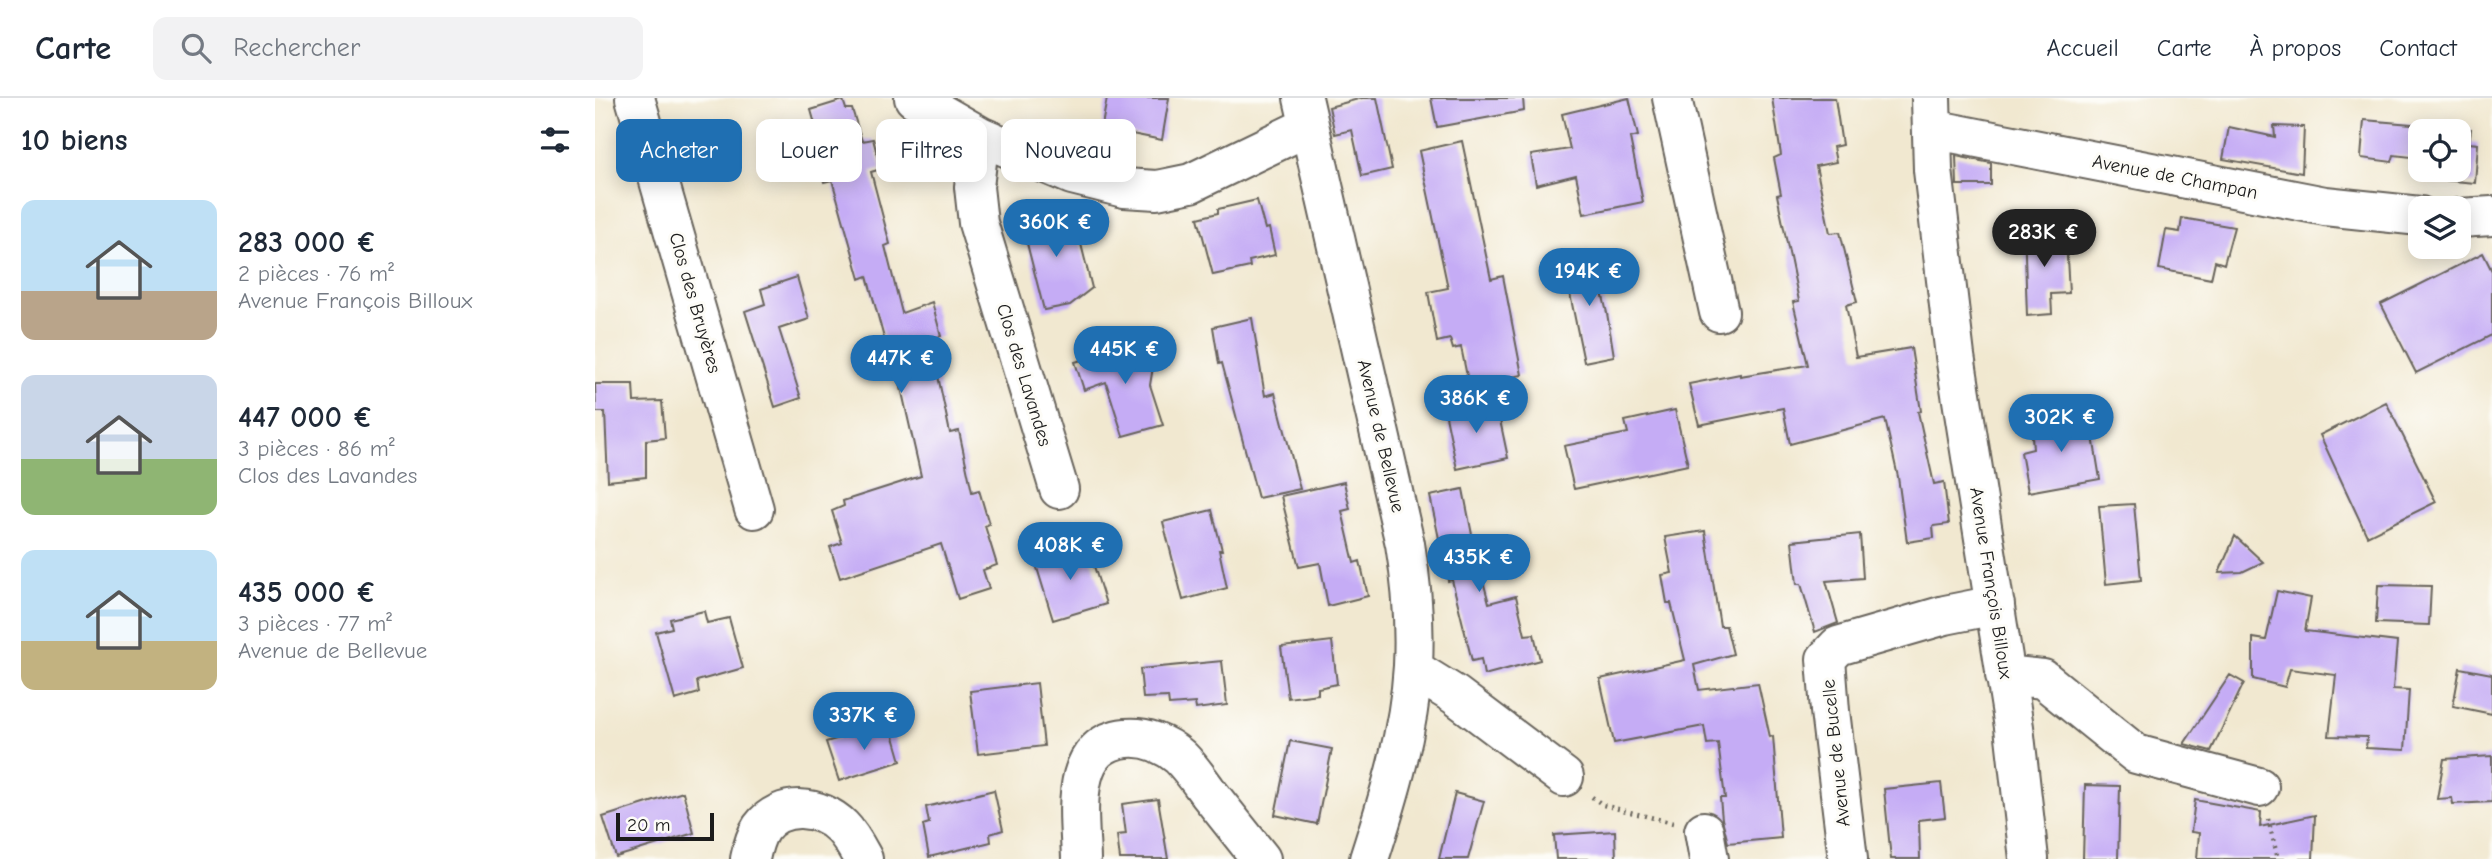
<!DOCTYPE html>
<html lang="fr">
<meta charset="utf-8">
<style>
body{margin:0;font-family:"Comic Neue",sans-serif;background:#f2f2f3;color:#1f2937;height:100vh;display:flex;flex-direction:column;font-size:26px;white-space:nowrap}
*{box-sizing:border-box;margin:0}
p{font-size:23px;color:#747a83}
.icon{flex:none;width:38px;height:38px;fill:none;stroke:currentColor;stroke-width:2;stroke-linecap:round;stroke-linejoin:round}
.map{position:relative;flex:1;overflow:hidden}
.side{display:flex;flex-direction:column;background:#fff;width:595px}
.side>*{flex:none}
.top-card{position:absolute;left:21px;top:21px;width:665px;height:63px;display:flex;gap:14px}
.tools{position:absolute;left:1813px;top:21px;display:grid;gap:14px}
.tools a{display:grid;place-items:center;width:63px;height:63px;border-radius:14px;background:#fff;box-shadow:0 4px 18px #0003;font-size:35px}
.scale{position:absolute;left:21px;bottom:18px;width:98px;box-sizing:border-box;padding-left:7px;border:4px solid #1c1c1c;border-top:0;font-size:19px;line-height:24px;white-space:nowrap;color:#1c1c1c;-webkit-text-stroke:5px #fdfcf7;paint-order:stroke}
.price{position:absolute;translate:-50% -60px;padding:0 16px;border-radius:24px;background:#1f6fb2;color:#fff;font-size:23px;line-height:46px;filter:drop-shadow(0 2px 4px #0008)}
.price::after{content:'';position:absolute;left:50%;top:42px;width:21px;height:16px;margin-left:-10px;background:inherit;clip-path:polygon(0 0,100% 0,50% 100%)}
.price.current{background:#222;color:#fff}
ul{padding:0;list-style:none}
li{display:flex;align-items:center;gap:21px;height:175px;padding:0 21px}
li span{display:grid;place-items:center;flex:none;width:196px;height:140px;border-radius:14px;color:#555}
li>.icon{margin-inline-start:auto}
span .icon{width:84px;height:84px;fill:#fffc;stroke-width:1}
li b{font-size:30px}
h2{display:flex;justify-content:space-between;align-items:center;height:84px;padding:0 21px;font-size:30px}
.pill{padding:0 24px;border-radius:14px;background:#fff;box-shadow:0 4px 18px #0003;font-size:24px;line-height:63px}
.pill.current{background:#1f6fb2;color:#fff}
header{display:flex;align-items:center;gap:42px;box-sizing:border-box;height:98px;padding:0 35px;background:#fff;border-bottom:2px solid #e0e1e3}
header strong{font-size:33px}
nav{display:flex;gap:38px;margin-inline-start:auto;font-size:24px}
.search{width:490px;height:63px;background:#f2f2f3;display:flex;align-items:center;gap:18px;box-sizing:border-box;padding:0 24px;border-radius:14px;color:#747a83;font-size:26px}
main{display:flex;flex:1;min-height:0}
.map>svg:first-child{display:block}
.building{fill:#c5acf5}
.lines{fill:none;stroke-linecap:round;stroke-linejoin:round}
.minor-casing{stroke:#67635b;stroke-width:42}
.path{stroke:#67635b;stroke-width:4.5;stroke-dasharray:2 5;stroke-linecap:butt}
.minor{stroke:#fff;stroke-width:38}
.labels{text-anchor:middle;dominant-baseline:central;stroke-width:6;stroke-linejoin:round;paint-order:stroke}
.street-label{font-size:19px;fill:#1c1c1c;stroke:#fdfcf7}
</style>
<header>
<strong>Carte</strong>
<div class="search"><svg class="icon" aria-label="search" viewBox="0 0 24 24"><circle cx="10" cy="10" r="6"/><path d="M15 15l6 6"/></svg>Rechercher</div>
<nav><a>Accueil</a><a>Carte</a><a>À propos</a><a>Contact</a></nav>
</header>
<main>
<section class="side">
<h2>10 biens<svg class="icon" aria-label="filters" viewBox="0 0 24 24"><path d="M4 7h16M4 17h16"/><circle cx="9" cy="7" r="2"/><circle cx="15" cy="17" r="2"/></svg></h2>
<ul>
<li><span style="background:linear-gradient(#bfe0f5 65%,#b9a48a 0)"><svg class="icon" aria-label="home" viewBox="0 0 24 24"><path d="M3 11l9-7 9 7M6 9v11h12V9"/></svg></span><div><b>283 000 €</b><p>2 pièces · 76 m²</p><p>Avenue François Billoux</p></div></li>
<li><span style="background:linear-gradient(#c9d6e8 60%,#8fb573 0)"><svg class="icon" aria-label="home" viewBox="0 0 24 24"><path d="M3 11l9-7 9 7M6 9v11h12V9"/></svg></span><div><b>447 000 €</b><p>3 pièces · 86 m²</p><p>Clos des Lavandes</p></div></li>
<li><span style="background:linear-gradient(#bfe0f5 65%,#c2b280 0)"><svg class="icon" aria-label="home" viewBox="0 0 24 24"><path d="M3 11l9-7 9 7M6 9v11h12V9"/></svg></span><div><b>435 000 €</b><p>3 pièces · 77 m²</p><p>Avenue de Bellevue</p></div></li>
</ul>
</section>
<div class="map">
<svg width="1897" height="761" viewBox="0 0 1897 761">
<rect width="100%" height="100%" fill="#fdfcf7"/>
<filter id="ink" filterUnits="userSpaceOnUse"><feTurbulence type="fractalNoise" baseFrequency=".0143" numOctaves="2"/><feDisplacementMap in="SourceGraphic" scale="14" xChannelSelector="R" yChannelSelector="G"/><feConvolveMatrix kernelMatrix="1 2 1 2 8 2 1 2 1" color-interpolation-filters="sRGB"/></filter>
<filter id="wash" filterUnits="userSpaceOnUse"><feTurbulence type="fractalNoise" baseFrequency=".00686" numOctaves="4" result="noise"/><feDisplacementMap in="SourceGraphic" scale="28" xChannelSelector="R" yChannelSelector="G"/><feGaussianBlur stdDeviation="1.57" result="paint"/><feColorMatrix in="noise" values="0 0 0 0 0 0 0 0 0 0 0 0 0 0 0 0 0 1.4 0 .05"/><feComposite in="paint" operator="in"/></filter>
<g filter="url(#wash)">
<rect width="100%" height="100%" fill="#f1e8d0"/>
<g id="blocks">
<path class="building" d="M 512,0 L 574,0 L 567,42 L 532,35 L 530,49 L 504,44 Z
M 767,0 L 782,0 L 797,71 L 767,78 L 757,32 L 740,36 L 734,9 Z
M 836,0 L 928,0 L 929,13 L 842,29 Z
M 1034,0 L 1043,38 L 1035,40 L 1048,104 L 989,116 L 981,77 L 941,87 L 936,57 L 975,51 L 967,16 Z
M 1177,0 L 1240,0 L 1247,47 L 1238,49 L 1241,64 L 1221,68 L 1235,135 L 1245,134 L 1262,204 L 1251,207 L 1261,259 L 1316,250 L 1326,313 L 1323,314 L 1339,386 L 1349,384 L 1354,426 L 1338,428 L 1339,440 L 1312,444 L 1303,379 L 1290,321 L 1195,346 L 1188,310 L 1104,327 L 1094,286 L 1145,276 L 1145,278 L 1213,267 L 1198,204 L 1204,203 L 1182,97 L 1186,96 L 1179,60 L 1186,57 Z
M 248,2 L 251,11 L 257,11 L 267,43 L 278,41 L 286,71 L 276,74 L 295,146 L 290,148 L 307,215 L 337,204 L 346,238 L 336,241 L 341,258 L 339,259 L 355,335 L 364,333 L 377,394 L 384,392 L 394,426 L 390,428 L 402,467 L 388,472 L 394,491 L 363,501 L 346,446 L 245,480 L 235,449 L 247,445 L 237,413 L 249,408 L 248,403 L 326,378 L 302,272 L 298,273 L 272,178 L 265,181 L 237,82 L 229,84 L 219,47 L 225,44 L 216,12 Z
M 1769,22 L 1876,31 L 1874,45 L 1883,46 L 1880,85 L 1848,82 L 1849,72 L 1864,72 L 1864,33 L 1825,33 L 1825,60 L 1799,57 L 1797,64 L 1766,60 Z
M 1679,28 L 1709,29 L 1707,75 L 1628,61 L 1634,29 L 1680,39 Z
M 867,43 L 896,181 L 908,178 L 927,277 L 874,288 L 866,249 L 858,251 L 855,241 L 842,244 L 833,194 L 853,190 L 824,53 Z
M 1361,58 L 1396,65 L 1396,87 L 1362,87 Z
M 662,102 L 670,131 L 674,130 L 680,157 L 654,163 L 655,169 L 618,177 L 603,120 L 623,115 L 623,111 Z
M 464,108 L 468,127 L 475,125 L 479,144 L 485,142 L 497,190 L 475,207 L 449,212 L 425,118 Z
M 1587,120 L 1639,129 L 1629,166 L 1620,163 L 1616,181 L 1564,171 L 1571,132 L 1585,134 Z
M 1452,125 L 1453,143 L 1471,142 L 1474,195 L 1456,196 L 1457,216 L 1432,218 L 1429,126 Z
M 1888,155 L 1897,173 L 1897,237 L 1821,275 L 1786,206 Z
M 998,157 L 1012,215 L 1019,258 L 989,264 L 968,162 Z
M 202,179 L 214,221 L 184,231 L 206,300 L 180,309 L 150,213 L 170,206 L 166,191 Z
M 657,220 L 670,298 L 680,295 L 705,391 L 663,400 L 627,265 L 624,266 L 618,229 Z
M 550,244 L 558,269 L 555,287 L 568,327 L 528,338 L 511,284 L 489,292 L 480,264 Z
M 0,286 L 38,286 L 39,304 L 67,303 L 70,340 L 51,342 L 51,379 L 13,383 L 10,314 L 1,314 Z
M 901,303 L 913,360 L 862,371 L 850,313 Z
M 1791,304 L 1841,404 L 1772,438 L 1725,337 Z
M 1080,312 L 1093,367 L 979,391 L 969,348 L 1033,335 L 1030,323 Z
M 1494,314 L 1505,381 L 1433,394 L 1426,354 L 1438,351 L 1436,326 Z
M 749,384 L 755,411 L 747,413 L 759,465 L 765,463 L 773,498 L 733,508 L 725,465 L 704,469 L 686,398 Z
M 868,391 L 881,457 L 894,505 L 921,498 L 930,537 L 939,536 L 945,562 L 889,577 L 886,561 L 877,563 L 857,482 L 853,483 L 835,398 Z
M 1539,406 L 1546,482 L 1511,486 L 1504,408 Z
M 617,412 L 627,452 L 624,452 L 632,490 L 588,502 L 568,424 Z
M 1110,433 L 1125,528 L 1131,528 L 1138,556 L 1099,567 L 1104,592 L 1163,585 L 1175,639 L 1178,638 L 1186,740 L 1133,745 L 1127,721 L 1125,700 L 1130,700 L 1123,645 L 1112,646 L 1109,628 L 1019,645 L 1005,581 L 1090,562 L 1076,505 L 1072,505 L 1067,477 L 1077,475 L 1070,439 Z
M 1265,436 L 1268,480 L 1231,483 L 1243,525 L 1220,534 L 1206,486 L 1202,486 L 1197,443 Z
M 1640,438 L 1668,464 L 1647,474 L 1624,475 Z
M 492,446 L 511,506 L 458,522 L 439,460 Z
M 1783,487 L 1836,488 L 1834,527 L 1781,525 Z
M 1682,493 L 1716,500 L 1710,533 L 1802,544 L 1798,591 L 1814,592 L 1810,652 L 1771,650 L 1772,639 L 1734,638 L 1741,577 L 1695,571 L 1690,589 L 1658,581 L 1658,540 L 1671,542 Z
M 109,513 L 112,525 L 134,520 L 148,570 L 102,583 L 104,595 L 80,602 L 61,534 L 77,530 L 75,521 Z
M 737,543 L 742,586 L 723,590 L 723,596 L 693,600 L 686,549 Z
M 627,563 L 632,607 L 601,611 L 600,605 L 574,607 L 573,599 L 548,600 L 545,571 Z
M 1865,570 L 1897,576 L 1897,616 L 1858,608 Z
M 1635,577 L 1649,585 L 1616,653 L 1589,646 Z
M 442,585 L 449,648 L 383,656 L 375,593 Z
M 295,625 L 306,663 L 244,683 L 231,644 Z
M 695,643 L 737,651 L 722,726 L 680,717 Z
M 1897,658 L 1897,704 L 1858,706 L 1857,700 L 1842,701 L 1849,661 Z
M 1346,685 L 1350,719 L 1324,722 L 1325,761 L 1296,761 L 1289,691 Z
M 1490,687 L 1525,688 L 1523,761 L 1488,761 Z
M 399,692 L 408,732 L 395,736 L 396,744 L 334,759 L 328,727 L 334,725 L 331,709 Z
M 88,694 L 99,735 L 21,759 L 8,719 Z
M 860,695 L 889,703 L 873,761 L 844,761 Z
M 563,701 L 573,761 L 525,761 L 522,737 L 531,736 L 527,706 Z
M 1600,702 L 1666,714 L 1665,729 L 1720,717 L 1718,761 L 1602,761 L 1604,735 L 1596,734 Z
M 1020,733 L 1021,761 L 961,761 L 959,737 Z"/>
</g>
</g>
<g filter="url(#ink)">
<use href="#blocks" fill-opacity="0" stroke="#67635b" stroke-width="2"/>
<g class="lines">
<g class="minor-casing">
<path id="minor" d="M 40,0 L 159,411
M 319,0 L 385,38 L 477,77 L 529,90 L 562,92 L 596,85 L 714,28
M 708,0 L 810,446 C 817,487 820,527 818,568 C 814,634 794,699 774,761
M 1077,0 L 1124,214
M 1336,0 L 1338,72 L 1360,258 L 1419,629 L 1434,761
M 1337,31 L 1730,108 L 1825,118
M 385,38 L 379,89 L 383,125 L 464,391
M 1864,120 L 1897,118
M 818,571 L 860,597 L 969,679
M 1410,577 L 1448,581 L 1541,656 L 1664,689
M 1109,733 L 1114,761
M 155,761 C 157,751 160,739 166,730 C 186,703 225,707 247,729 C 256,738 262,750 268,761
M 486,761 C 485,719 472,646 531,640 C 551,638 570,646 585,659 C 595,669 604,682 612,693 C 630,716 648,738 666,761
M 1253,761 L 1235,613 L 1231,561 L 1243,548 L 1350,517 L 1400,507"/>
</g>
<path class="path" d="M 997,699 L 1008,707 L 1078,725
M 1673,721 L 1683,761"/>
<use href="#minor" class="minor"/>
</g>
</g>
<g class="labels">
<g class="street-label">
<text transform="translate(1580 79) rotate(11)">Avenue de Champan</text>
<text transform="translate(100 205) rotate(74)">Clos des Bruyères</text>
<text transform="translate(429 277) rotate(73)">Clos des Lavandes</text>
<text transform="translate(786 338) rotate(77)">Avenue de Bellevue</text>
<text transform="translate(1396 485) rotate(81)">Avenue François Billoux</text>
<text transform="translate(1241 655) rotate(-96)">Avenue de Bucelle</text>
</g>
</g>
</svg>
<div class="tools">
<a><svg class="icon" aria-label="locate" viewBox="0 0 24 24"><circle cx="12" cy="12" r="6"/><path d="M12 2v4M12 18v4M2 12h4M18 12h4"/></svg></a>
<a><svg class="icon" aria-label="layers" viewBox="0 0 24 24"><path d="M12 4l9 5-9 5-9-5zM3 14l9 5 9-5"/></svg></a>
</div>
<div class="scale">20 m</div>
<b class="price" style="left:461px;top:161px">360K €</b>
<b class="price current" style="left:1449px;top:171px">283K €</b>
<b class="price" style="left:994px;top:210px">194K €</b>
<b class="price" style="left:530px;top:288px">445K €</b>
<b class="price" style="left:306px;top:297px">447K €</b>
<b class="price" style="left:881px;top:337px">386K €</b>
<b class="price" style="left:1466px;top:356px">302K €</b>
<b class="price" style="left:475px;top:484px">408K €</b>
<b class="price" style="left:884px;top:496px">435K €</b>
<b class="price" style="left:269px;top:654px">337K €</b>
<div class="top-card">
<a class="pill current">Acheter</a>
<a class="pill">Louer</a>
<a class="pill">Filtres</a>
<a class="pill">Nouveau</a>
</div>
</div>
</main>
